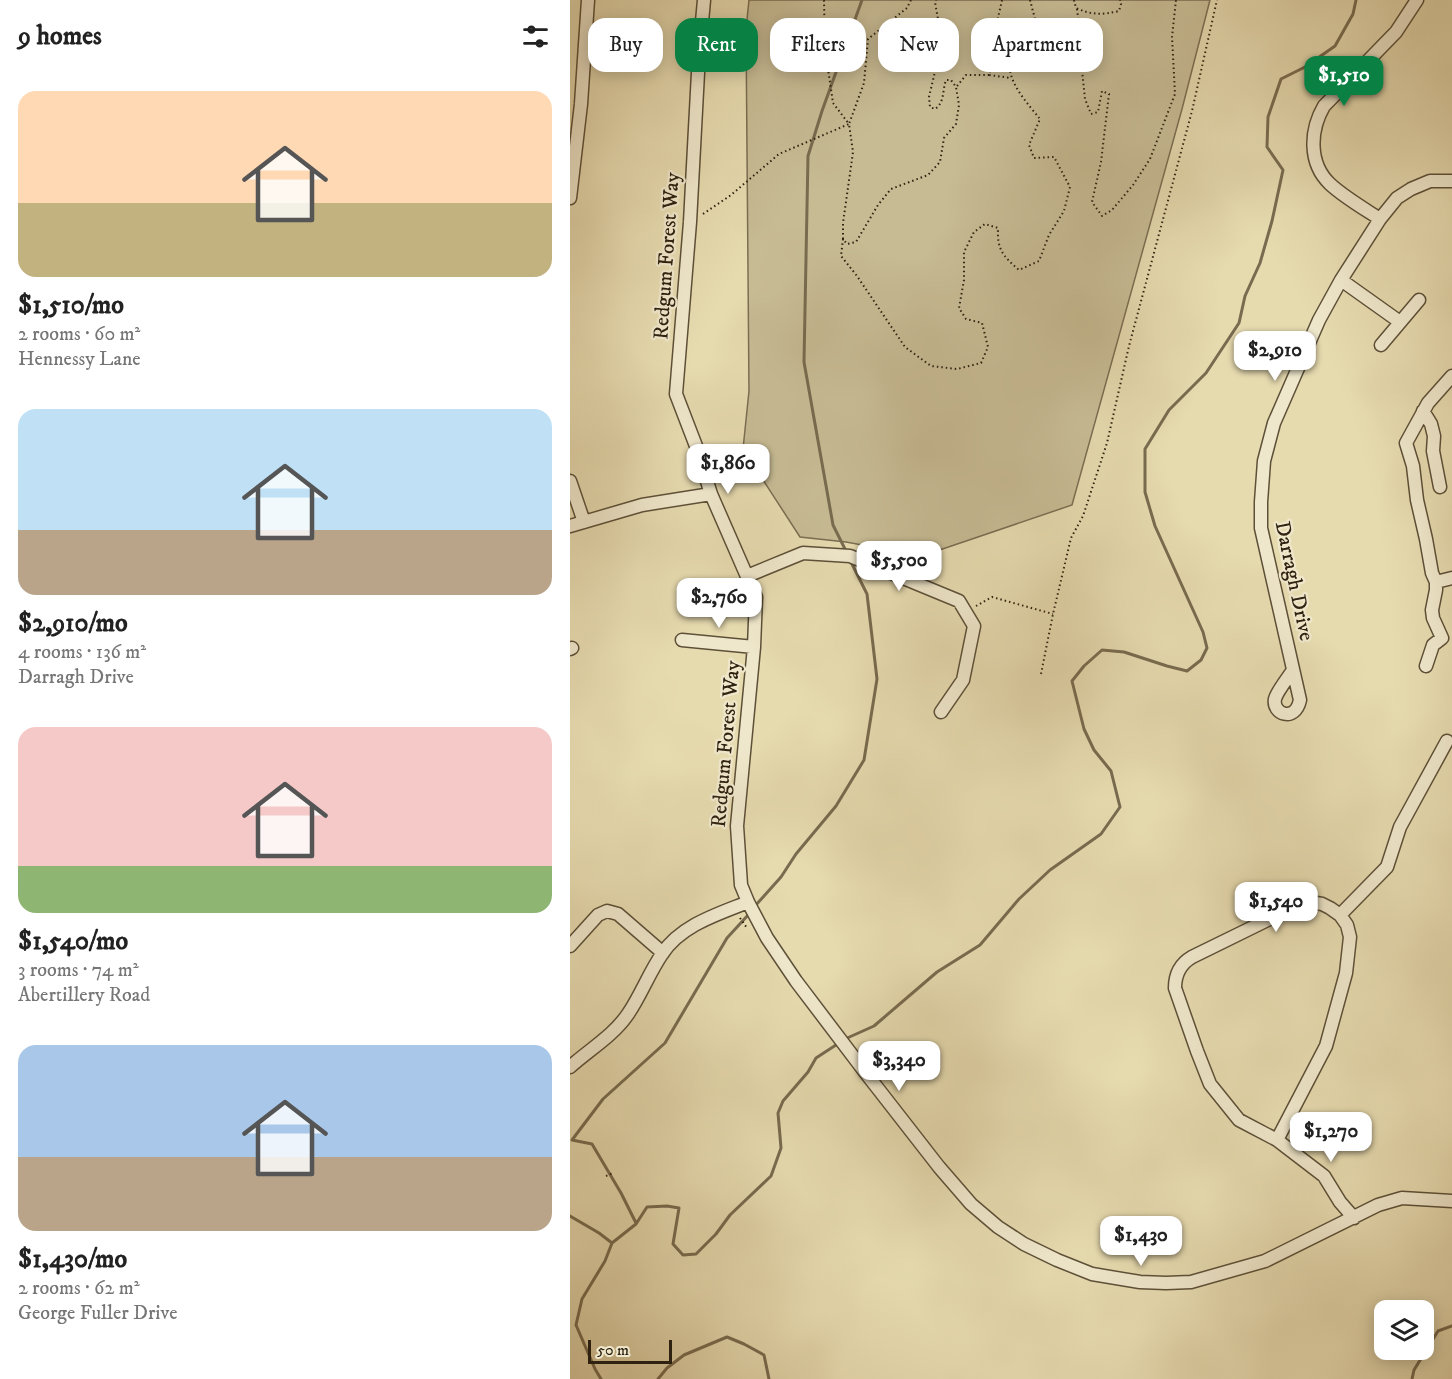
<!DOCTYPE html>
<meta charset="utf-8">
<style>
body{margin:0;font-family:"IM FELL DW Pica",serif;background:#f6f6f6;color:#222;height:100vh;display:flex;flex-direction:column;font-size:22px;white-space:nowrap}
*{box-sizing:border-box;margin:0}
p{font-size:20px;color:#767676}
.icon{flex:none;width:33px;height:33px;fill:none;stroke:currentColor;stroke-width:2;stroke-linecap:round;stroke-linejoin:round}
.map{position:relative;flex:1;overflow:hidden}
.side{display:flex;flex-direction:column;background:#fff;width:570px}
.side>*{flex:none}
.guide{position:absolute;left:18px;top:18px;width:570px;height:54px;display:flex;gap:12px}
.fabs{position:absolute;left:804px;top:1300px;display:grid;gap:12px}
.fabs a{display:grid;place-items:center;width:60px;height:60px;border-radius:12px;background:#fff;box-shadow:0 3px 15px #0003;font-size:30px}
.scale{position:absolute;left:18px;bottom:15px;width:84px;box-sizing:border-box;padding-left:6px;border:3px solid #2f2211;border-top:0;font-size:16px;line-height:21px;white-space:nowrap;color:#2f2211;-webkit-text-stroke:4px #efe7cb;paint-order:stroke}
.price{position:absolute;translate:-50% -51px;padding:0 14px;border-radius:12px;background:#fff;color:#222;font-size:20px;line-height:39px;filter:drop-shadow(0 2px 3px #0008)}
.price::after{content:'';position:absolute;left:50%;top:36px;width:18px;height:14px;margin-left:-9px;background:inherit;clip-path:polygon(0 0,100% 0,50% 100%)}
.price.current{background:#0b8043;color:#fff}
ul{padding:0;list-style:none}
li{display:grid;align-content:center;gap:12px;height:318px;padding:0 18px}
li span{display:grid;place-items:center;height:186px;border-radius:18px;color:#555}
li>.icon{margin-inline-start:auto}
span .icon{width:108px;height:108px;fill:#fffc;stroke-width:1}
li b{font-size:26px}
h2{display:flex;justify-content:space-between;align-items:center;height:72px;padding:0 18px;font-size:26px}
.tag{padding:0 21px;border-radius:18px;background:#fff;box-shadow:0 3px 15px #0003;font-size:21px;line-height:54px}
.tag.current{background:#0b8043;color:#fff}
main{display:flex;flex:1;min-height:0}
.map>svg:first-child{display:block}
.green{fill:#c7bb94;stroke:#7b6e52;stroke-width:1.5}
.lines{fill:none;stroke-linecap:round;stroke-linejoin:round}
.stream{stroke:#786b4f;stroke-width:3}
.minor-casing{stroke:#5d5038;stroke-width:15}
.path{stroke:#2f2211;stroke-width:2;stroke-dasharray:1.5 3;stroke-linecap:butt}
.minor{stroke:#efe7cb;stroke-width:12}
.labels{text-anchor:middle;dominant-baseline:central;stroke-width:4.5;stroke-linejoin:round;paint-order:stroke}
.street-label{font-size:21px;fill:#2f2211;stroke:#efe7cb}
</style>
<main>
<section class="side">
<h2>9 homes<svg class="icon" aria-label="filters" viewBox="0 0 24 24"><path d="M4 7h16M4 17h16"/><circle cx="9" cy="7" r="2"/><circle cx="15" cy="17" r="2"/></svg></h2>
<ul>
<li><span style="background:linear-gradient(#ffd9b3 60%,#c2b280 0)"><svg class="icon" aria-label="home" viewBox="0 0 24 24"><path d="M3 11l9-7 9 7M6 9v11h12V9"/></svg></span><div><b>$1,510/mo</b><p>2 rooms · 60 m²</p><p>Hennessy Lane</p></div></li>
<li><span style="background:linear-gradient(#bfe0f5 65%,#b9a48a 0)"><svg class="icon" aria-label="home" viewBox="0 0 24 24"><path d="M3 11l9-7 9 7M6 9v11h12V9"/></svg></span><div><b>$2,910/mo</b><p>4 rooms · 136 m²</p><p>Darragh Drive</p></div></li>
<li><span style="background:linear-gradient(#f6c9c9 75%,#8fb573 0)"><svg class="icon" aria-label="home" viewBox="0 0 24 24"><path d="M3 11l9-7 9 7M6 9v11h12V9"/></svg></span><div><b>$1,540/mo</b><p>3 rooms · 74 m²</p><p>Abertillery Road</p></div></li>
<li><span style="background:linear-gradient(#a9c7e8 60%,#b9a48a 0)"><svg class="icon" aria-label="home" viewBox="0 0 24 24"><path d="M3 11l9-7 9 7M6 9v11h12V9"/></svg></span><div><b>$1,430/mo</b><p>2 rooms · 62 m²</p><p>George Fuller Drive</p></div></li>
</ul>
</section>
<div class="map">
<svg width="882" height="1379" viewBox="0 0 882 1379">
<rect width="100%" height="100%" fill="#e6daaf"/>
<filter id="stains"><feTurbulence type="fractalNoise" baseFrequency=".00333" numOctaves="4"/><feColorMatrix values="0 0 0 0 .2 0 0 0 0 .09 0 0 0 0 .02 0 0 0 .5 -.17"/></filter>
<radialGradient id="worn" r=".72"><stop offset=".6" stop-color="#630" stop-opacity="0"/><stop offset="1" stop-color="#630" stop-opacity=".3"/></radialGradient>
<path class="green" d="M 179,0 L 640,0 L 612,109 L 502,505 L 352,556 L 276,542 L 230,537 L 173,449 L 179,391 L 176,29 Z"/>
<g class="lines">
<path class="stream" d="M 277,553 L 263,525 L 234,362 L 238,156 L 252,111 L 292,0
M 185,906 L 211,877 L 226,854 L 266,806 L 294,760 L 307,679 L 297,594 L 281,562
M 275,1039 L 304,1026 L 367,972 L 410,945 L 449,899 L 480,870 L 531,834 L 550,807 L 541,771 L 524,750 L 514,729 L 502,681 L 514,666 L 532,650 L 554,652 L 597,666 L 617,671 L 631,660 L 637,648 L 633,632 L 585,526 L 575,492 L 575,449 L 599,410 L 636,373 L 669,323 L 675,296 L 690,263 L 702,221 L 713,170 L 697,147 L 698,117 L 711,79 L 735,67 L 765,46 L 783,14 L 786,0
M 0,1216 L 29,1233 L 42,1243 L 35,1261 L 12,1299 L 6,1325 L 25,1369 L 31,1379
M 66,1223 L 51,1193 L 22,1144 L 2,1140 L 33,1099 L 95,1043 L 157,938 L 179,914
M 42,1243 L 66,1224 L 77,1207 L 97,1206 L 109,1208 L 103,1244 L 113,1255 L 126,1254 L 146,1234 L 160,1215 L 201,1176 L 211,1148 L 208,1113 L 213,1101 L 238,1072 L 246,1058 L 269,1043
M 88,1379 L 97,1368 L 114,1355 L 157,1337 L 174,1344 L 194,1355 L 199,1379
M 842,1379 L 844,1370 L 868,1331 L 882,1326"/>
<g class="minor-casing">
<path id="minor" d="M 134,0 L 129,54 L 120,222 L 106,394 L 126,446 L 141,494 L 186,597 L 184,647 L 167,826 L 171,885 L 178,902 L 197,938 L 226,981 L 295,1072 L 369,1167 L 401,1204 L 428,1227 L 454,1244 L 487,1260 L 522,1274 L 570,1282 L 596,1283 L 621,1282 L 695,1261 L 808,1205 L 832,1198 L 882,1201
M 0,198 L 11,104 L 18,0
M 810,219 C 793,208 774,197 760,184 C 738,163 740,130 754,106 L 826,32 L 847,0
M 771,280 L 830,322
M 811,345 L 849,300
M 853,411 L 861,424 L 864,436 L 863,451 L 870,487
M 0,481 L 14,522
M 0,526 L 72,505 L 141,494
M 177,576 L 233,553 L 280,556 L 389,601 L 404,626 L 393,680 L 371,712
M 866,582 L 882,578
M 112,640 L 184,647
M 0,649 L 2,648
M 856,666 L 863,645 L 872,638 L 863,618 L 862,610 L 866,590 L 866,582 L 862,573 L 856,539 L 847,500 L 843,466 L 836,443 L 858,403 L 882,376
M 723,670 C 718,678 707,691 705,699 C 702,714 725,723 730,700 L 691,528 L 691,502 L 694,461 L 704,423 L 749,320 L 771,280 L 810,219 L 827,198 L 841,189 L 860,181 L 882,181
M 770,915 L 817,867 L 830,827 L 877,741
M 0,946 L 28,915 L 37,911 L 48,914 L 93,953
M 0,1067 C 20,1049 43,1036 58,1014 C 71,995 79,973 92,954 C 111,925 148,914 178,902
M 707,1140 L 756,1046 L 776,973 L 780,937 L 777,925 L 770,915 L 760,908 L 752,904 L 740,902 L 726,906 L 622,957 C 610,964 605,974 605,988 L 627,1051 L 640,1084 L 669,1120 L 707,1140 L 754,1176 L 770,1202 L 784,1218"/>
</g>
<path class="path" d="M 341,0 L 337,8 L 298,39 L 294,83 L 279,124 L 283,152 L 273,223 L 273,239 L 277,244 L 286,242 L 308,205 L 321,189 L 358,175 L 370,162 L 374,138 L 386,124 L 389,105 L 386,87 L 381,80 L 376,80 C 372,91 375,102 365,109 L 360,107 L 359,97 L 372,42 L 365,2 L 366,0
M 432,0 L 424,36 L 422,63 L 419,75 L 441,78
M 460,0 L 465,19 L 466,40
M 504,0 L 506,8 C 521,15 533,15 549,11 L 551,4 L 550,0
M 507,9 L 510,33
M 387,86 L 396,75 L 419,75
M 133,214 L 161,195 L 209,154 L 279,124 L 263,103 L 255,48 L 254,0
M 273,239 L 271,256 L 287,276 L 335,347 L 361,366 L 387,369 L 411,363 L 418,347 L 412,323 L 396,319 L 389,308 L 394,280 L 394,252 L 404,232 L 415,224 L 428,228 C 427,250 433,256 449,270 L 469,261 L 479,235 L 494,211 L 500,187 L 484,157 L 464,158 L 459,145 L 470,119 C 459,105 439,84 440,66 C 440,59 445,51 448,44 L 466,40 L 478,47 C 481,47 487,46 489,45 C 500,39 505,31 518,35 L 522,47 L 512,70 L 515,99 L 521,114 L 528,112 L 532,91 L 539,94 L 531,162 L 522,202 L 532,216 L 542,210 L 563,185 L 580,159 L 605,94 L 602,37 L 606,0
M 406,606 L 422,597 L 483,614
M 471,674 L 483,614 L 501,538 L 513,516 L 537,443 L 559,346 L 622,111 L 647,0
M 170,918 L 177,928
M 36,1176 L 43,1173"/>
<use href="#minor" class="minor"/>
</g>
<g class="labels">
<g class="street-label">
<text transform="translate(97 256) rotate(-86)">Redgum Forest Way</text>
<text transform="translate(724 581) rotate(78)">Darragh Drive</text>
<text transform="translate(156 744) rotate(-85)">Redgum Forest Way</text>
</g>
</g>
<rect width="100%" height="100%" filter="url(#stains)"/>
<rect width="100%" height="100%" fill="url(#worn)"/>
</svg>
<div class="fabs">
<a><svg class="icon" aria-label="layers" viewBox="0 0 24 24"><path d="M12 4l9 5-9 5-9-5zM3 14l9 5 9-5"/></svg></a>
</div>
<div class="scale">50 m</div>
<b class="price current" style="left:774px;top:107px">$1,510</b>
<b class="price" style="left:705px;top:382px">$2,910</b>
<b class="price" style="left:158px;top:495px">$1,860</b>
<b class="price" style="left:329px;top:592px">$5,500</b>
<b class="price" style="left:149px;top:629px">$2,760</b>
<b class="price" style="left:706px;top:933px">$1,540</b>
<b class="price" style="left:329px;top:1092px">$3,340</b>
<b class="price" style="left:761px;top:1163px">$1,270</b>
<b class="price" style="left:571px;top:1267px">$1,430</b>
<div class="guide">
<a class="tag">Buy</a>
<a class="tag current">Rent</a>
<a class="tag">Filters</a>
<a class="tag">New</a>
<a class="tag">Apartment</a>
</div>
</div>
</main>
